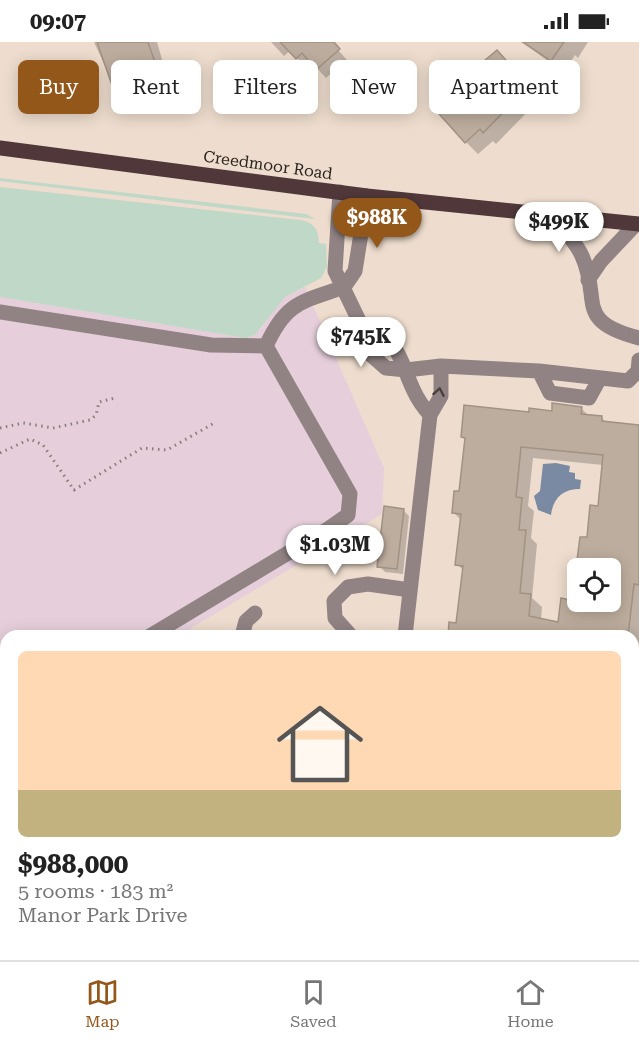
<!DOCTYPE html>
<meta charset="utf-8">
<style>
body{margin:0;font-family:"Roboto Serif",serif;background:#f2f2f2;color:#222;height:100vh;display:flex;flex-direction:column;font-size:22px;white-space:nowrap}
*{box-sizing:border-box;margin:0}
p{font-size:20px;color:#767676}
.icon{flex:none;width:33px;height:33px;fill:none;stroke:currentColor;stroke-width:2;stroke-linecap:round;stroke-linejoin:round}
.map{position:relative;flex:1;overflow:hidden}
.drawer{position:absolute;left:0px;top:588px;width:639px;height:330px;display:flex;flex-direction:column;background:#fff;border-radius:18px 18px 0 0;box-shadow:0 3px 15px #0003}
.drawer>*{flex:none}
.guide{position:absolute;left:18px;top:18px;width:603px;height:54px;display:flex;gap:12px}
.fabs{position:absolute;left:567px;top:516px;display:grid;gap:12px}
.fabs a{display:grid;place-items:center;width:54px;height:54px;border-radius:9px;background:#fff;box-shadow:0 3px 15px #0003;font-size:30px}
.price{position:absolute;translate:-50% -51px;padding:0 14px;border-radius:21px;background:#fff;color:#222;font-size:20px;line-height:39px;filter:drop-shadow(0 2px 3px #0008)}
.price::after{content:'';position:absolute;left:50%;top:36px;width:18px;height:14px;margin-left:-9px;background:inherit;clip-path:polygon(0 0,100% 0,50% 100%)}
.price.current{background:#94571a;color:#fff}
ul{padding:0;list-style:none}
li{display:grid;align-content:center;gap:12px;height:318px;padding:0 18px}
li+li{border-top:2px solid #e0e0e0}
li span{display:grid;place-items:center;height:186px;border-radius:9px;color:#555}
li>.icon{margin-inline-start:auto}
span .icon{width:108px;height:108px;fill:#fffc;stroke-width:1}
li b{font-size:26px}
.chip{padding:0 21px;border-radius:9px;background:#fff;box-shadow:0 3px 15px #0003;font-size:21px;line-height:54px}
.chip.current{background:#94571a;color:#fff}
.status{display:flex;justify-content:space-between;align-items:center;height:42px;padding:0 30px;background:#fff;direction:ltr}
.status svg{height:16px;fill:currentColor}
.tabs{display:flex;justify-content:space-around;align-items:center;height:84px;border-top:2px solid #e0e0e0;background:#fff;font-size:16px;color:#767676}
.tabs a{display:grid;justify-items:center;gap:3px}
.tabs .current{color:#94571a}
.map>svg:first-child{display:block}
.commercial{fill:#e6cfdb}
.green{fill:#bfd8c7}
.water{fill:#7a8aa2}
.shadow{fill:#0003;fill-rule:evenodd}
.building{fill:#bdad9e;stroke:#a19283;stroke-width:1.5;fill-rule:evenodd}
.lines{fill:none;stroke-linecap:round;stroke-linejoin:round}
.path{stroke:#897d73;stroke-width:3;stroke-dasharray:1.5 4.5;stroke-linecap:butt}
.minor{stroke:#918384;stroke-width:15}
.major{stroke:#50383a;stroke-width:15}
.oneway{stroke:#4a413d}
.labels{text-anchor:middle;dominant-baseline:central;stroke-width:4.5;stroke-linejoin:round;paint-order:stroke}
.street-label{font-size:16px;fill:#2b251f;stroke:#eeddce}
</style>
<div class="status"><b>09:07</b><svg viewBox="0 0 49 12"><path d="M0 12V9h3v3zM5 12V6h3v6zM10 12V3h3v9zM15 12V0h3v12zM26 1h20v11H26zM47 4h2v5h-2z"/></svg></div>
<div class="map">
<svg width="639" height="918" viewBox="0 0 639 918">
<rect width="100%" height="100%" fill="#eeddce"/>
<path class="commercial" d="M 305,245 L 384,426 L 382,472 L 178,594 L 6,594 L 6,698 L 0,702 L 0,255 L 245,296 L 262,286 L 272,269 L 285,255 Z"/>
<path class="green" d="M 0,136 L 306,172 L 315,177 L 0,139 Z
M 0,145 L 300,178 C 315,181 318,187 319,201 L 326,202 L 327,225 L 321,236 L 285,255 L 255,293 L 245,296 L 0,255 Z"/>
<path class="water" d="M 556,421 L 570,424 L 569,430 L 575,431 L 575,437 L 581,438 L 580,447 C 563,447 553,456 551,473 L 538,468 L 534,454 L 540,449 L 543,422 Z"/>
<path class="shadow" d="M 94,0 L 157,0 L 168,38 L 125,55 L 113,42 Z
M 271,0 L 331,0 L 347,18 L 326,36 L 311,20 L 306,25 L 290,9 L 284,14 Z
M 521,0 L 588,0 L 578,16 L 575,13 L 564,30 Z
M 509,22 L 540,57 L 496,102 L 493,99 L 478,112 L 466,100 L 477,27 Z
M 581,366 L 589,374 L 602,376 L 606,381 L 639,384 L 639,643 L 633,643 L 633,594 L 449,594 L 458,583 L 464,529 L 457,522 L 462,479 L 454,471 L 461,451 L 467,399 L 462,395 L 530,372 ZM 533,416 L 603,423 L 599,465 L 588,497 L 581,496 L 578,526 L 610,526 L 610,560 L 578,560 L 578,531 L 575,559 L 563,557 L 559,582 L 541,578 L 542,565 L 532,556 L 537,502 L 531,496 L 534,469 L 528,464 Z
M 403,468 L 409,474 L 403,532 L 385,530 L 379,524 Z
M 6,849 L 6,912 L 63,912 L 55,918 L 0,918 L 0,854 Z
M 407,912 L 471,912 L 475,918 L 398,918 Z"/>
<path class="building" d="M 97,0 L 148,0 L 157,26 L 112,43 Z
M 280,0 L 334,0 L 340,7 L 316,28 L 302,11 L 296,17 Z
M 523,0 L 564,0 L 551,19 Z
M 497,8 L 529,44 L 483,91 L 480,87 L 465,101 L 432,64 L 475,23 L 477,25 Z
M 552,361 L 582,365 L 581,372 L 602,374 L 602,379 L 639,383 L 639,543 L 634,542 L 628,594 L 448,594 L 449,580 L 456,581 L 463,524 L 455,523 L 461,472 L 452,471 L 454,449 L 459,449 L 465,396 L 461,395 L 464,363 L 529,370 L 529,366 L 552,369 ZM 521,405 L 603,413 L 598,464 L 590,463 L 587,495 L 580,495 L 576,526 L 610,526 L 610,560 L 578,560 L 561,556 L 558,580 L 529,574 L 531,552 L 520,551 L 526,488 L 519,488 L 522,456 L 516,455 Z
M 384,464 L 404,467 L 397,527 L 377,525 Z"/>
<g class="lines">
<path class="path" d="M 0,386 L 23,381 L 53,386 L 90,378 L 96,373 L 99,360 L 115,356
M 0,411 L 30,397 L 43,403 L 74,448 L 142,406 L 167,408 L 216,380"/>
<path class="minor" d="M 340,150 L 335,229 L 363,287 L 361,304 L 386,326 L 406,328 L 441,324 L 539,329 L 628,339 L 638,329 L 639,318
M 552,173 C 562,186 576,200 582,214 C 602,258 573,279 639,296
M 588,238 L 601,219 L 636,182
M 344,245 L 355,229 L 367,154
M 0,270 L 211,303 L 266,304 L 350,452 L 348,473 L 328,487 L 150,594
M 363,287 C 400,293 400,321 414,349 C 418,358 424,366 430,373
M 266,304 C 286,260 301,260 344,245
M 539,329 L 550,351 L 589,356 L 600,336
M 242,594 L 246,579 L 255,571
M 351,594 L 335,576 L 334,559 L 348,545 L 368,542 L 410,548
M 405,594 L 430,373 L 441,354 L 441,324
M 633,667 L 639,668
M 0,684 L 6,680
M 0,801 L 6,797
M 633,889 L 639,888
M 576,918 L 587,912"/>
<path class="major" d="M 0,106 L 367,154 L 639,182"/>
</g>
<defs><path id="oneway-chevron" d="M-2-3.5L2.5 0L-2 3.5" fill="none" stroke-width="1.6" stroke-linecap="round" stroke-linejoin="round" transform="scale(1.5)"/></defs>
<use class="oneway" href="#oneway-chevron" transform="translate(439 350) rotate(-80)"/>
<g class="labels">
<g class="street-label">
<text transform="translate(268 123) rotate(8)">Creedmoor Road</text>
</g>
</g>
</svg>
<div class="fabs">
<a><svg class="icon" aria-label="locate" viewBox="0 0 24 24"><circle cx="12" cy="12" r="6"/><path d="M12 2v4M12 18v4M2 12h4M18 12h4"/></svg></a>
</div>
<b class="price current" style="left:377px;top:207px">$988K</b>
<b class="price" style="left:559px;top:211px">$499K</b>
<b class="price" style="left:361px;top:326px">$745K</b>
<b class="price" style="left:335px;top:534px">$1.03M</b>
<div class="guide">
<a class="chip current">Buy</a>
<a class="chip">Rent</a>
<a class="chip">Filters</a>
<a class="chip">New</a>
<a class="chip">Apartment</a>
</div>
<section class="drawer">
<ul>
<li><span style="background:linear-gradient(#ffd9b3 75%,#c2b280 0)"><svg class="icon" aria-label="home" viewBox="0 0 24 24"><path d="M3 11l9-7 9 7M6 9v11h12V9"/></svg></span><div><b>$988,000</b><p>5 rooms · 183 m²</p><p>Manor Park Drive</p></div></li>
</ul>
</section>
</div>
<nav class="tabs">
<a class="current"><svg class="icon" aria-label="map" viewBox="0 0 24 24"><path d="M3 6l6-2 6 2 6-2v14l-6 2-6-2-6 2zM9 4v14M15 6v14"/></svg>Map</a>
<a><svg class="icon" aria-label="saved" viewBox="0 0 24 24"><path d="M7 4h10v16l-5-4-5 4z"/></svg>Saved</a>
<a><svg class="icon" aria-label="home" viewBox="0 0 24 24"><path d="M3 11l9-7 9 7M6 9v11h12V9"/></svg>Home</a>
</nav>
